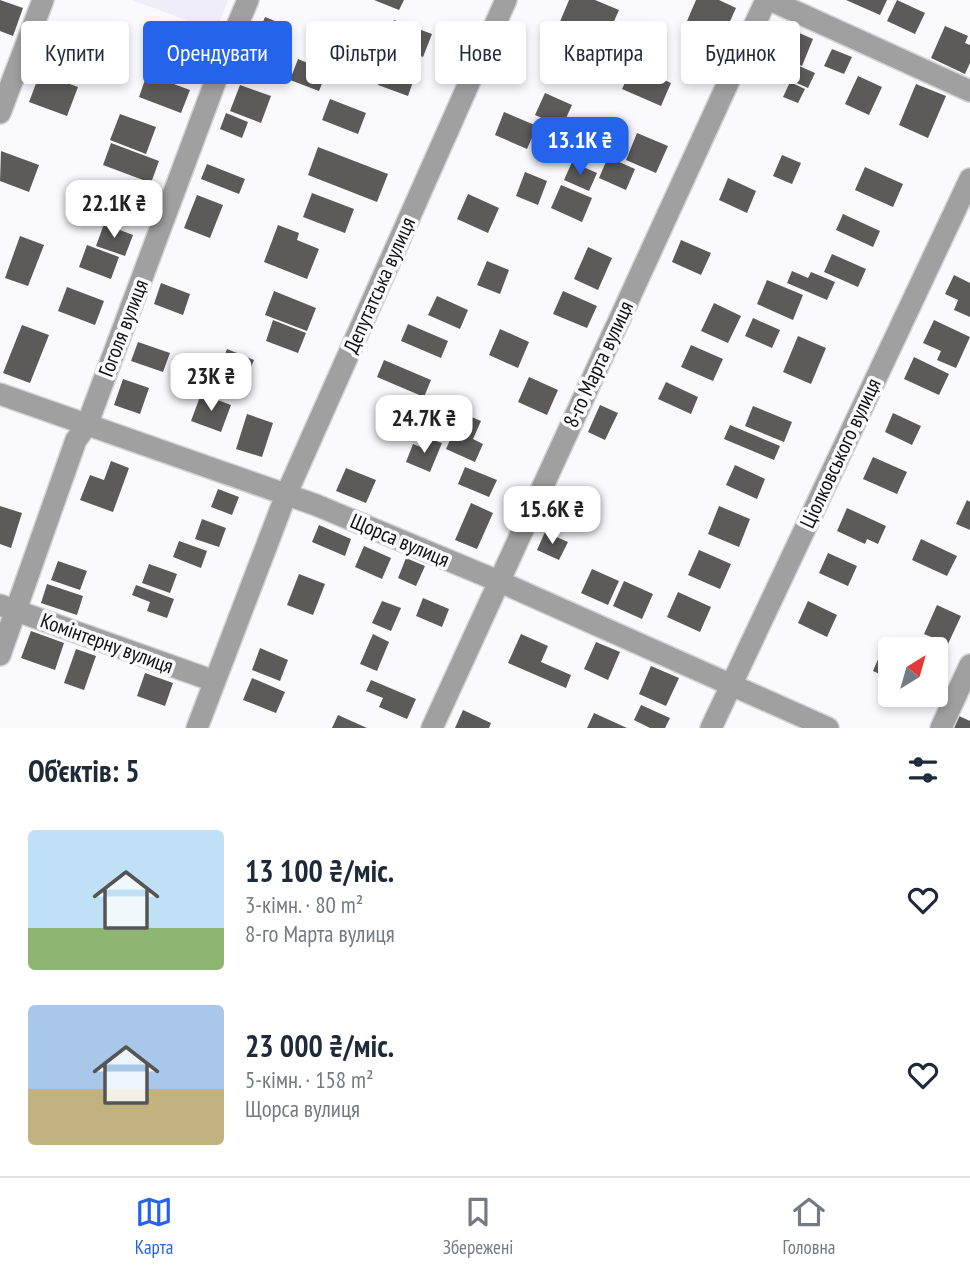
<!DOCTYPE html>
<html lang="uk">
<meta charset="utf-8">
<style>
body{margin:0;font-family:"PT Sans Narrow",sans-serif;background:#f6f6f7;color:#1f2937;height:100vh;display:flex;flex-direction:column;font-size:26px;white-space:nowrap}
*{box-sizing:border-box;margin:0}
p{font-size:23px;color:#747a83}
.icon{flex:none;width:38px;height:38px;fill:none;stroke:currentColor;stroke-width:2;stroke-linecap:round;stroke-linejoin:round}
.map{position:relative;height:728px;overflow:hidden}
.drawer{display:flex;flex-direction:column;background:#fff;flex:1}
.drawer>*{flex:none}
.top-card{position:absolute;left:21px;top:21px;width:929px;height:63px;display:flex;gap:14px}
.needle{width:46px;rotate:37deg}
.controls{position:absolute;left:878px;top:637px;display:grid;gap:14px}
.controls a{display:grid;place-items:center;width:70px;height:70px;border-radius:7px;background:#fff;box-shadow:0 4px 10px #0003;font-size:35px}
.price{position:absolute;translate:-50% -60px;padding:0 16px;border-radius:14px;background:#fff;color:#222;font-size:23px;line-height:46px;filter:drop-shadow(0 2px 4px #0008)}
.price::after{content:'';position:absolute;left:50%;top:42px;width:21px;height:16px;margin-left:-10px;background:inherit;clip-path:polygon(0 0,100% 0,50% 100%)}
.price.current{background:#2563eb;color:#fff}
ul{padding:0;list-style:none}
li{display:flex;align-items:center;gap:21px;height:175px;padding:0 28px}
li span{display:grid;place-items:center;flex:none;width:196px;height:140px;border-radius:7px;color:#555}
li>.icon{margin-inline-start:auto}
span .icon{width:84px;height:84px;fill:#fffc;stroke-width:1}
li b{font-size:30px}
h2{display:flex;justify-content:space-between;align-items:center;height:84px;padding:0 28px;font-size:30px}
.tag{padding:0 24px;border-radius:7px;background:#fff;box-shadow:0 4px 10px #0003;font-size:24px;line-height:63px}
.tag.current{background:#2563eb;color:#fff}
.tabs{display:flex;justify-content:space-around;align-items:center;height:98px;border-top:2px solid #e0e1e3;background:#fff;font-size:19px;color:#747a83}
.tabs a{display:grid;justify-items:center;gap:4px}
.tabs .current{color:#2563eb}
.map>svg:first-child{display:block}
.built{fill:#efedf8}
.building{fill:#5d5b59}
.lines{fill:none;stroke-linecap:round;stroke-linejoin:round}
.minor-casing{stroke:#d4d4d7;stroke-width:24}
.minor{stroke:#a0a0a1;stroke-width:21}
.labels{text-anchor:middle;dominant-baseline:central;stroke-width:7;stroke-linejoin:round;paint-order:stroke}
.street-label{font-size:21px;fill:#0f0f10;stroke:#faf9fd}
</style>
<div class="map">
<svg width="970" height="728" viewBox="0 0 970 728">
<rect width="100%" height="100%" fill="#faf9fd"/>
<path class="built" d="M 132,0 L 228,0 L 216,31 Z"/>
<path class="building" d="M 0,0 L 23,8 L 13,36 L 0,31 Z
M 374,0 L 404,0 L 399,10 Z
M 569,0 L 595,0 L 619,10 L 604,44 L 559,24 Z
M 696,0 L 719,0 L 736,8 L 723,37 L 687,21 Z
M 846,0 L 887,0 L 880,15 Z
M 897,0 L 925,13 L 915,34 L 887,21 Z
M 265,17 L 290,27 L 279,57 L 253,47 Z
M 394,20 L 432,34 L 423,57 L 385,42 Z
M 776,23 L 813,39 L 802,66 L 765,49 Z
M 945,26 L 968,36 L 965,43 L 970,45 L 970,63 L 965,74 L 931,58 Z
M 172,30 L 200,41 L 192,63 L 164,52 Z
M 578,39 L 599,48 L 588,73 L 568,65 Z
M 832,49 L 852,57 L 844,74 L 824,66 Z
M 87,59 L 108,67 L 102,83 L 81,75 Z
M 298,59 L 327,71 L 319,91 L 290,80 Z
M 386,64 L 415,76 L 408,96 L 378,85 Z
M 797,65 L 815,73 L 808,88 L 790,80 Z
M 633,66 L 671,83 L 661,106 L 622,89 Z
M 40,73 L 78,87 L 67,116 L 29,102 Z
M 147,74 L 190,90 L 181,113 L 139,97 Z
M 858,76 L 882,87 L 869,115 L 845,104 Z
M 790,82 L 805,89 L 798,103 L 783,97 Z
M 916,84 L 946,96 L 928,138 L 899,125 Z
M 240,85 L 271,96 L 261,123 L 230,111 Z
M 545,93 L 572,105 L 562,127 L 535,115 Z
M 330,99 L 366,113 L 358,134 L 322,120 Z
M 504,112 L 537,126 L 527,149 L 495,135 Z
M 226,113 L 248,122 L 242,138 L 220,129 Z
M 120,114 L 156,127 L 146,154 L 110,140 Z
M 637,133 L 668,146 L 656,173 L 626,160 Z
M 111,143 L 159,161 L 151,183 L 103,165 Z
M 318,147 L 388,174 L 377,202 L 308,175 Z
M 1,151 L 39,165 L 29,192 L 0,181 Z
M 782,155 L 801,163 L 792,184 L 773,176 Z
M 608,157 L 635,169 L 626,190 L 599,178 Z
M 572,162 L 597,173 L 589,191 L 564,180 Z
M 207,164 L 245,179 L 239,194 L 201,179 Z
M 865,167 L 903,184 L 893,207 L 855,190 Z
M 525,172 L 547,181 L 538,205 L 516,196 Z
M 728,178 L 756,191 L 747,213 L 719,200 Z
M 125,182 L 150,191 L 142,213 L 117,204 Z
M 561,185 L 592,198 L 582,222 L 551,208 Z
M 312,193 L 354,209 L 345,233 L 303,217 Z
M 468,194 L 499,208 L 488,233 L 457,219 Z
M 197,195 L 223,205 L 210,238 L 184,228 Z
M 843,214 L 880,231 L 873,247 L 836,230 Z
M 104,224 L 133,235 L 125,256 L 96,246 Z
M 278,225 L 299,233 L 297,240 L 319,249 L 307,279 L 264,262 Z
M 20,236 L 44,245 L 28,286 L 5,278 Z
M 681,240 L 711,253 L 701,275 L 672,262 Z
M 87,245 L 119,257 L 111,279 L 79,267 Z
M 588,247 L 612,258 L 598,290 L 574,279 Z
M 832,254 L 866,269 L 858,287 L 824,272 Z
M 487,261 L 509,270 L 500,294 L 477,285 Z
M 792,271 L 808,278 L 811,272 L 835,282 L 827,300 L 787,283 Z
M 954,275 L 970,283 L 970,317 L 954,310 L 958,300 L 945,294 Z
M 767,280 L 803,295 L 793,320 L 757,304 Z
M 161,283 L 190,294 L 183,315 L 154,304 Z
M 67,287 L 104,301 L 95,325 L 58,311 Z
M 274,291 L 316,308 L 307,331 L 265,315 Z
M 563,291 L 597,306 L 587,328 L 553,314 Z
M 437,296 L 468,310 L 460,329 L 428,315 Z
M 714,303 L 741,316 L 728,343 L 701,331 Z
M 753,318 L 780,330 L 772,348 L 745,336 Z
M 273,320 L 306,333 L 298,353 L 266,341 Z
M 934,320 L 970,337 L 956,368 L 937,360 L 941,351 L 923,343 Z
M 408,324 L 448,341 L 441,358 L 401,341 Z
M 22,325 L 49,335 L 30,383 L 3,373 Z
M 500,329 L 529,342 L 518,368 L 489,355 Z
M 798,336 L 826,348 L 811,384 L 783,372 Z
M 138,342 L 170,353 L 163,372 L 131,361 Z
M 691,345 L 723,359 L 713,381 L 681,367 Z
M 227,349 L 254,360 L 245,381 L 219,370 Z
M 914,357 L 949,374 L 939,395 L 904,379 Z
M 384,360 L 431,380 L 424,397 L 377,377 Z
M 529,377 L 558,390 L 547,415 L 518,402 Z
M 123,379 L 149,388 L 140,414 L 114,405 Z
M 666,382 L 698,397 L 691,414 L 658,399 Z
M 201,394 L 231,405 L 221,432 L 191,421 Z
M 600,405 L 618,413 L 605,440 L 588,432 Z
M 753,406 L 792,422 L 784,442 L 745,426 Z
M 462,413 L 481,421 L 473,439 L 483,444 L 475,462 L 446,449 Z
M 893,413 L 921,426 L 912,445 L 885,432 Z
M 247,414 L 273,423 L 262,457 L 236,449 Z
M 730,425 L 780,446 L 774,460 L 724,439 Z
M 427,438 L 442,443 L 430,472 L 406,462 L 413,444 L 423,448 Z
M 873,457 L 907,472 L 897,494 L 863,479 Z
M 111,461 L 129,468 L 113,512 L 80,500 L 90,475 L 104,480 Z
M 735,465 L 765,479 L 757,499 L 726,485 Z
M 465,467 L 497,480 L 489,497 L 458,484 Z
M 346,468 L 376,480 L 366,503 L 336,491 Z
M 565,487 L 594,500 L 587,518 L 557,505 Z
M 218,489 L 239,497 L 232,515 L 211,507 Z
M 967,500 L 970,502 L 970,530 L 956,524 Z
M 471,503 L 493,513 L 477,549 L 455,540 Z
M 0,506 L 22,513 L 11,548 L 0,544 Z
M 719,506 L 750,519 L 739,547 L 708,534 Z
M 847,508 L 886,526 L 878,544 L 867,539 L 865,544 L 837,531 Z
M 202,519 L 226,528 L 219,547 L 195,539 Z
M 319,525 L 351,539 L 345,556 L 312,542 Z
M 545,532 L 568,542 L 559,560 L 537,550 Z
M 921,539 L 957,556 L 947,576 L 912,560 Z
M 179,541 L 207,551 L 201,568 L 173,557 Z
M 364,546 L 391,558 L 382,579 L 355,567 Z
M 699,550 L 731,564 L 720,589 L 688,575 Z
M 828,553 L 857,566 L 848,586 L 819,573 Z
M 406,558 L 425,566 L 416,586 L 398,578 Z
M 58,561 L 87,571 L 80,590 L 51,580 Z
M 149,564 L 177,574 L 170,593 L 142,583 Z
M 592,569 L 619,581 L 608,605 L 581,593 Z
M 299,574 L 325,584 L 313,615 L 287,605 Z
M 624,581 L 653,594 L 642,619 L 613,606 Z
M 47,584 L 83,596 L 77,615 L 41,603 Z
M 136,585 L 174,599 L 167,618 L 147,611 L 150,602 L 132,595 Z
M 678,592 L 711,607 L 700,632 L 667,617 Z
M 423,598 L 449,609 L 442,627 L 416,616 Z
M 382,601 L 401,608 L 391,631 L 372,623 Z
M 808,601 L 837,615 L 827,637 L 798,623 Z
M 937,605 L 961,616 L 948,644 L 924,634 Z
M 31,631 L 64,643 L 55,670 L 21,658 Z
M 373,634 L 389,642 L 377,671 L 360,664 Z
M 521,634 L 548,646 L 541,662 L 571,675 L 566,688 L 508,663 Z
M 596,642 L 620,652 L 608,680 L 584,669 Z
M 885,643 L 898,649 L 891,649 L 891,679 L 873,671 Z
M 260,648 L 288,660 L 280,681 L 252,670 Z
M 76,649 L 96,656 L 84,690 L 64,683 Z
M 651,666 L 679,678 L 666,706 L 639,694 Z
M 145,673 L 173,683 L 165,706 L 137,696 Z
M 252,678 L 285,692 L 276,713 L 243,700 Z
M 371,680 L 416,699 L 407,719 L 379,707 L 383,698 L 366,691 Z
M 641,705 L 670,718 L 665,728 L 650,728 L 634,720 Z
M 463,710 L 491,723 L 489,728 L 455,728 Z
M 594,713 L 627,728 L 587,728 Z
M 338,715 L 367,728 L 332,728 Z
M 959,716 L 970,721 L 970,728 L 954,728 Z"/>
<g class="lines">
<g class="minor-casing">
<path id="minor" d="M 770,0 L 970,91
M 0,113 L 43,0
M 0,394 L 316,505 L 498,581 L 828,728
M 0,605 L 214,681
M 0,655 L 76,440 L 87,425 L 229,45 L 248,0
M 197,728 L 286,495 L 506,0
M 432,728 L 766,0
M 711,728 L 970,179
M 941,728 L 970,665"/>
</g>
<use href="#minor" class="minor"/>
</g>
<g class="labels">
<g class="street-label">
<text transform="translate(379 285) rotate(-66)">Депутатська вулиця</text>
<text transform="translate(123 328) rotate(-69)">Гоголя вулиця</text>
<text transform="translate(598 364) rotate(-65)">8-го Марта вулиця</text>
<text transform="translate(840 453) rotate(-65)">Ціолковського вулиця</text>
<text transform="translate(400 540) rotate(23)">Щорса вулиця</text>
<text transform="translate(107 643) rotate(20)">Комінтерну вулиця</text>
</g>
</g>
</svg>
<div class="controls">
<a><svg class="needle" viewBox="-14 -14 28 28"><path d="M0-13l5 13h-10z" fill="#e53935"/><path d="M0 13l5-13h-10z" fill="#747a83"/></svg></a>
</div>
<b class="price current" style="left:580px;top:177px">13.1K ₴</b>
<b class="price" style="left:114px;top:240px">22.1K ₴</b>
<b class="price" style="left:211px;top:413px">23K ₴</b>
<b class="price" style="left:424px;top:455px">24.7K ₴</b>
<b class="price" style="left:552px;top:546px">15.6K ₴</b>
<div class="top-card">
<a class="tag">Купити</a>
<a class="tag current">Орендувати</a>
<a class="tag">Фільтри</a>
<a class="tag">Нове</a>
<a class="tag">Квартира</a>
<a class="tag">Будинок</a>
</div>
</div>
<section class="drawer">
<h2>Об’єктів: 5<svg class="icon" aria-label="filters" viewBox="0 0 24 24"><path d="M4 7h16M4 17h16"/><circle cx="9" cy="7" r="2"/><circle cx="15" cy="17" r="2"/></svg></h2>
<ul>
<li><span style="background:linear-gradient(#bfe0f5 70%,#8fb573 0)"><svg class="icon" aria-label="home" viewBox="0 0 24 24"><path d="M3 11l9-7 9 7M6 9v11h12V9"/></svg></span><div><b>13 100 ₴/міс.</b><p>3-кімн. · 80 m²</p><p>8-го Марта вулиця</p></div><svg class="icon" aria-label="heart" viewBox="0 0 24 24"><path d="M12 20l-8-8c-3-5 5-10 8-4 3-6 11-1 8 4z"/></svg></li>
<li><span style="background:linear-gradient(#a9c7e8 60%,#c2b280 0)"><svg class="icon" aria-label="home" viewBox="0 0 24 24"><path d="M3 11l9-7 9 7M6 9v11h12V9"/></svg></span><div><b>23 000 ₴/міс.</b><p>5-кімн. · 158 m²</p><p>Щорса вулиця</p></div><svg class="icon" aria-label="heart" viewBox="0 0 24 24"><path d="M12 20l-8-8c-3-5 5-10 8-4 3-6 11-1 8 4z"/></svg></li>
</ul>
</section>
<nav class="tabs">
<a class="current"><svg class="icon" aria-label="map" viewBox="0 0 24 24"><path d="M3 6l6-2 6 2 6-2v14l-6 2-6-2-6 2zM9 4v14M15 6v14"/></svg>Карта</a>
<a><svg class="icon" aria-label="saved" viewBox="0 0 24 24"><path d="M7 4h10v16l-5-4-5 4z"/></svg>Збережені</a>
<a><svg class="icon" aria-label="home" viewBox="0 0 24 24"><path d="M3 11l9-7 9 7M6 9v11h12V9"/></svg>Головна</a>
</nav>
